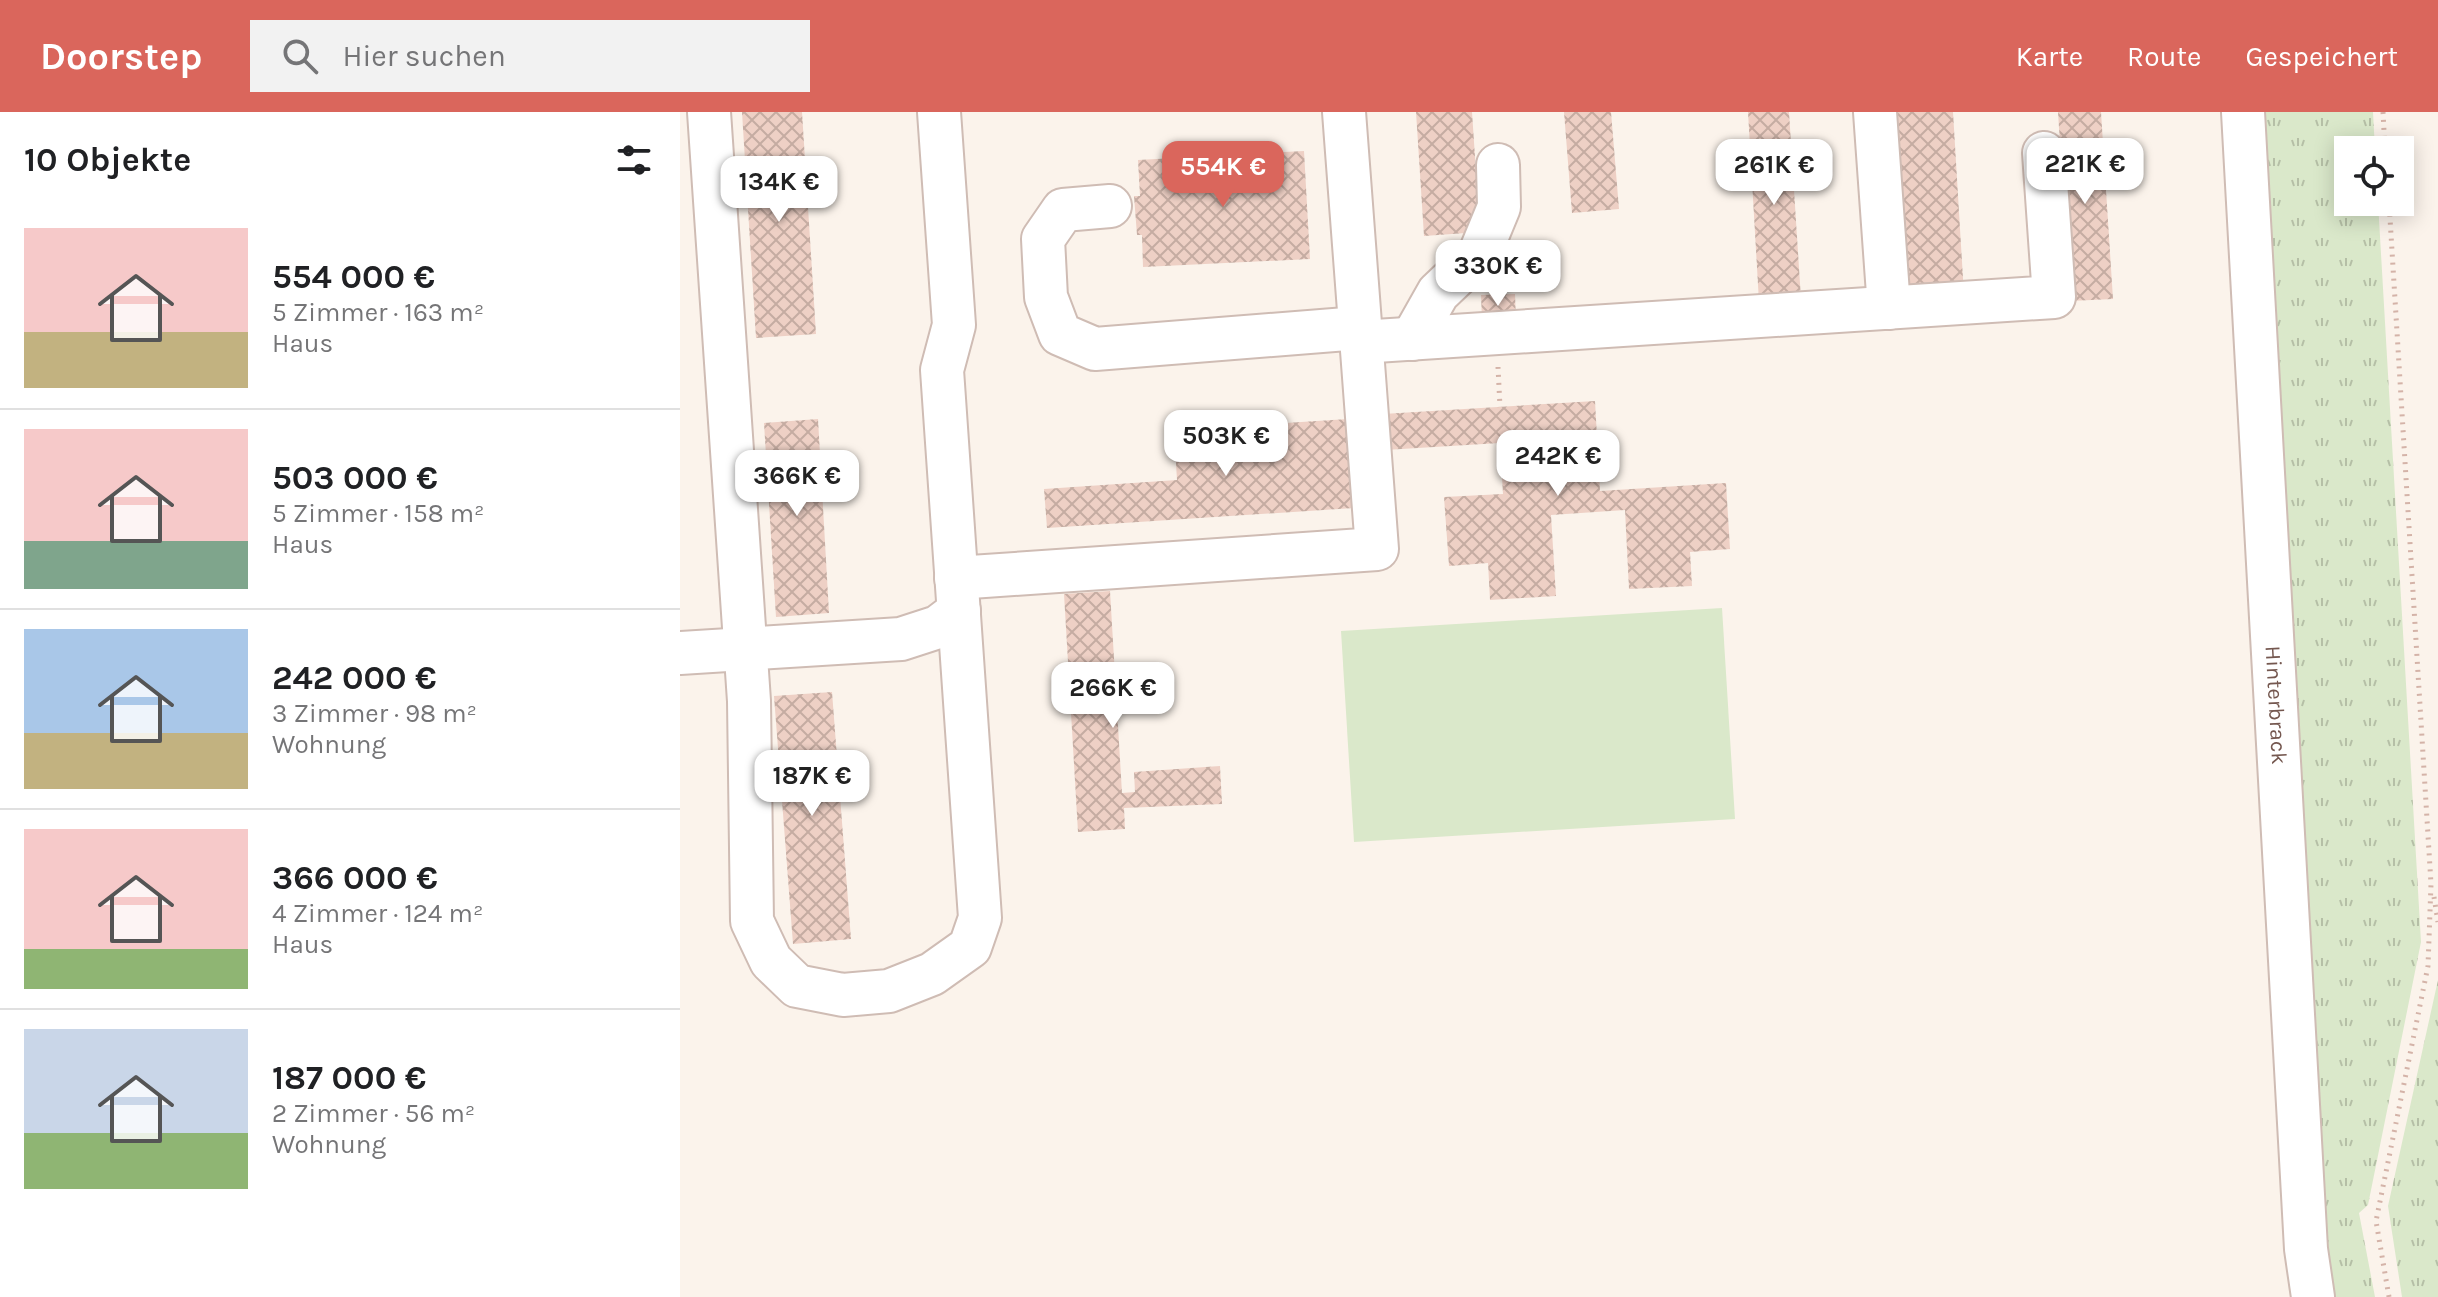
<!DOCTYPE html>
<html lang="de">
<meta charset="utf-8">
<style>
body{margin:0;font-family:Karla,sans-serif;background:#f2f2f2;color:#202124;height:100vh;display:flex;flex-direction:column;font-size:30px;white-space:nowrap}
*{box-sizing:border-box;margin:0}
p{font-size:26px;color:#757577}
.icon{flex:none;width:44px;height:44px;fill:none;stroke:currentColor;stroke-width:2;stroke-linecap:round;stroke-linejoin:round}
.map{position:relative;flex:1;overflow:hidden}
.sheet{display:flex;flex-direction:column;background:#fff;width:680px}
.sheet>*{flex:none}
.tools{position:absolute;left:1654px;top:24px;display:grid;gap:16px}
.tools a{display:grid;place-items:center;width:80px;height:80px;border-radius:0px;background:#fff;box-shadow:0 4px 20px #0003;font-size:40px}
.price{position:absolute;translate:-50% -68px;padding:0 18px;border-radius:16px;background:#fff;color:#222;font-size:26px;line-height:52px;filter:drop-shadow(0 2px 4px #0008)}
.price::after{content:'';position:absolute;left:50%;top:48px;width:24px;height:18px;margin-left:-12px;background:inherit;clip-path:polygon(0 0,100% 0,50% 100%)}
.price.active{background:#da665c;color:#fff}
ul{padding:0;list-style:none}
li{display:flex;align-items:center;gap:24px;height:200px;padding:0 24px}
li+li{border-top:2px solid #e0e0e0}
li span{display:grid;place-items:center;flex:none;width:224px;height:160px;border-radius:0px;color:#555}
li>.icon{margin-inline-start:auto}
span .icon{width:96px;height:96px;fill:#fffc;stroke-width:1}
li b{font-size:34px}
h2{display:flex;justify-content:space-between;align-items:center;height:96px;padding:0 24px;font-size:34px}
header{display:flex;align-items:center;gap:48px;box-sizing:border-box;height:112px;padding:0 40px;background:#da665c;color:#fff}
header strong{font-size:38px}
nav{display:flex;gap:44px;margin-inline-start:auto;font-size:28px}
.search{width:560px;height:72px;background:#f2f2f2;display:flex;align-items:center;gap:20px;box-sizing:border-box;padding:0 28px;border-radius:0px;color:#757577;font-size:30px}
main{display:flex;flex:1;min-height:0}
.map>svg:first-child{display:block}
.grass{fill:url(#grass-tufts)}
.garden{fill:#dae8ca}
.building{fill:url(#building-cross-hatch)}
.lines{fill:none;stroke-linecap:round;stroke-linejoin:round}
.minor-casing{stroke:#cfbcb4;stroke-width:46}
.path{stroke:#d4b3a8;stroke-width:5;stroke-dasharray:2 6;stroke-linecap:butt}
.minor{stroke:#fff;stroke-width:42}
.labels{text-anchor:middle;dominant-baseline:central;stroke-width:6;stroke-linejoin:round;paint-order:stroke}
.street-label{font-size:22px;fill:#755850;stroke:#fef7f2}
</style>
<header>
<strong>Doorstep</strong>
<div class="search"><svg class="icon" aria-label="search" viewBox="0 0 24 24"><circle cx="10" cy="10" r="6"/><path d="M15 15l6 6"/></svg>Hier suchen</div>
<nav><a>Karte</a><a>Route</a><a>Gespeichert</a></nav>
</header>
<main>
<section class="sheet">
<h2>10 Objekte<svg class="icon" aria-label="filters" viewBox="0 0 24 24"><path d="M4 7h16M4 17h16"/><circle cx="9" cy="7" r="2"/><circle cx="15" cy="17" r="2"/></svg></h2>
<ul>
<li><span style="background:linear-gradient(#f6c9c9 65%,#c2b280 0)"><svg class="icon" aria-label="home" viewBox="0 0 24 24"><path d="M3 11l9-7 9 7M6 9v11h12V9"/></svg></span><div><b>554 000 €</b><p>5 Zimmer · 163 m²</p><p>Haus</p></div></li>
<li><span style="background:linear-gradient(#f6c9c9 70%,#7fa58c 0)"><svg class="icon" aria-label="home" viewBox="0 0 24 24"><path d="M3 11l9-7 9 7M6 9v11h12V9"/></svg></span><div><b>503 000 €</b><p>5 Zimmer · 158 m²</p><p>Haus</p></div></li>
<li><span style="background:linear-gradient(#a9c7e8 65%,#c2b280 0)"><svg class="icon" aria-label="home" viewBox="0 0 24 24"><path d="M3 11l9-7 9 7M6 9v11h12V9"/></svg></span><div><b>242 000 €</b><p>3 Zimmer · 98 m²</p><p>Wohnung</p></div></li>
<li><span style="background:linear-gradient(#f6c9c9 75%,#8fb573 0)"><svg class="icon" aria-label="home" viewBox="0 0 24 24"><path d="M3 11l9-7 9 7M6 9v11h12V9"/></svg></span><div><b>366 000 €</b><p>4 Zimmer · 124 m²</p><p>Haus</p></div></li>
<li><span style="background:linear-gradient(#c9d6e8 65%,#8fb573 0)"><svg class="icon" aria-label="home" viewBox="0 0 24 24"><path d="M3 11l9-7 9 7M6 9v11h12V9"/></svg></span><div><b>187 000 €</b><p>2 Zimmer · 56 m²</p><p>Wohnung</p></div></li>
</ul>
</section>
<div class="map">
<svg width="1758" height="1185" viewBox="0 0 1758 1185">
<defs>
<pattern id="grass-tufts" width="24" height="20" patternUnits="userSpaceOnUse" patternTransform="scale(2)"><rect width="24" height="20" fill="#dae8ca"/><path d="M3 7l-1-3M5 7V3M7 7l1-3M15 17l-1-3M17 17v-4M19 17l1-3" fill="none" stroke="#b5bfa6"/></pattern>
<pattern id="building-cross-hatch" width="8" height="8" patternUnits="userSpaceOnUse" patternTransform="scale(2)"><rect width="8" height="8" fill="#eed0c5"/><path d="M0 0l8 8M0 8l8-8" fill="none" stroke="#c5aca2"/></pattern>
</defs>
<rect width="100%" height="100%" fill="#fbf3eb"/>
<path class="grass" d="M 1577,0 L 1693,0 L 1695,38 L 1668,38 L 1668,90 L 1698,90 L 1741,830 L 1688,1093 L 1679,1101 L 1695,1185 L 1647,1185 Z
M 1758,868 L 1758,1185 L 1722,1185 L 1708,1094 Z"/>
<path class="garden" d="M 1042,496 L 1055,707 L 674,730 L 661,519 Z"/>
<path class="building" d="M 62,0 L 122,0 L 136,222 L 76,226 Z
M 736,0 L 792,0 L 800,120 L 744,124 Z
M 884,0 L 931,0 L 939,97 L 892,101 Z
M 1068,0 L 1109,0 L 1121,187 L 1079,190 Z
M 1214,0 L 1273,0 L 1284,183 L 1227,187 Z
M 1378,0 L 1421,0 L 1433,187 L 1390,189 Z
M 624,39 L 630,147 L 463,155 L 462,123 L 457,123 L 454,84 L 460,84 L 458,48 Z
M 835,182 L 836,208 L 802,209 L 801,183 Z
M 915,289 L 920,379 L 1046,371 L 1050,437 L 1010,440 L 1012,474 L 949,477 L 945,398 L 871,403 L 876,484 L 810,488 L 808,451 L 769,454 L 764,385 L 823,382 L 820,331 L 705,338 L 703,302 Z
M 138,307 L 149,501 L 96,505 L 84,311 Z
M 668,307 L 674,396 L 367,416 L 364,377 L 497,368 L 494,318 Z
M 430,479 L 442,681 L 455,680 L 454,660 L 540,654 L 542,692 L 444,696 L 445,717 L 398,720 L 384,482 Z
M 152,580 L 171,827 L 113,832 L 94,584 Z"/>
<g class="lines">
<g class="minor-casing">
<g id="minor">
<path d="M 29,0 L 69,589 L 72,809 L 91,849 L 117,874 L 163,883 L 209,879 L 252,862 L 290,835 L 300,806 L 262,258 L 274,213 L 259,0"/>
<path d="M 1195,0 L 1209,196"/>
<path id="s1" d="M 1563,0 L 1626,1137 L 1633,1185"/>
<path d="M 430,94 L 383,98 L 363,127 L 366,185 L 380,222 L 415,237 L 679,216"/>
<path d="M 732,227 L 758,181 L 800,141 L 819,95 L 818,53"/>
<path d="M 680,230 L 1374,185 L 1364,41"/>
<path d="M 276,466 L 697,437 L 664,0"/>
<path d="M 0,541 L 221,527 L 258,515 L 279,499"/>
</g>
</g>
<path class="path" d="M 1703,0 L 1705,38
M 818,255 L 820,295
M 1754,785 L 1758,810
M 1709,1185 L 1696,1109 L 1748,854 L 1751,772 L 1709,90"/>
<use href="#minor" class="minor"/>
</g>
<g class="labels">
<g class="street-label">
<text stroke="none"><textPath href="#s1" startOffset="594">Hinterbrack</textPath></text>
</g>
</g>
</svg>
<div class="tools">
<a><svg class="icon" aria-label="locate" viewBox="0 0 24 24"><circle cx="12" cy="12" r="6"/><path d="M12 2v4M12 18v4M2 12h4M18 12h4"/></svg></a>
</div>
<b class="price" style="left:1405px;top:94px">221K €</b>
<b class="price" style="left:1094px;top:95px">261K €</b>
<b class="price active" style="left:543px;top:97px">554K €</b>
<b class="price" style="left:99px;top:112px">134K €</b>
<b class="price" style="left:818px;top:196px">330K €</b>
<b class="price" style="left:546px;top:366px">503K €</b>
<b class="price" style="left:878px;top:386px">242K €</b>
<b class="price" style="left:117px;top:406px">366K €</b>
<b class="price" style="left:433px;top:618px">266K €</b>
<b class="price" style="left:132px;top:706px">187K €</b>
</div>
</main>
